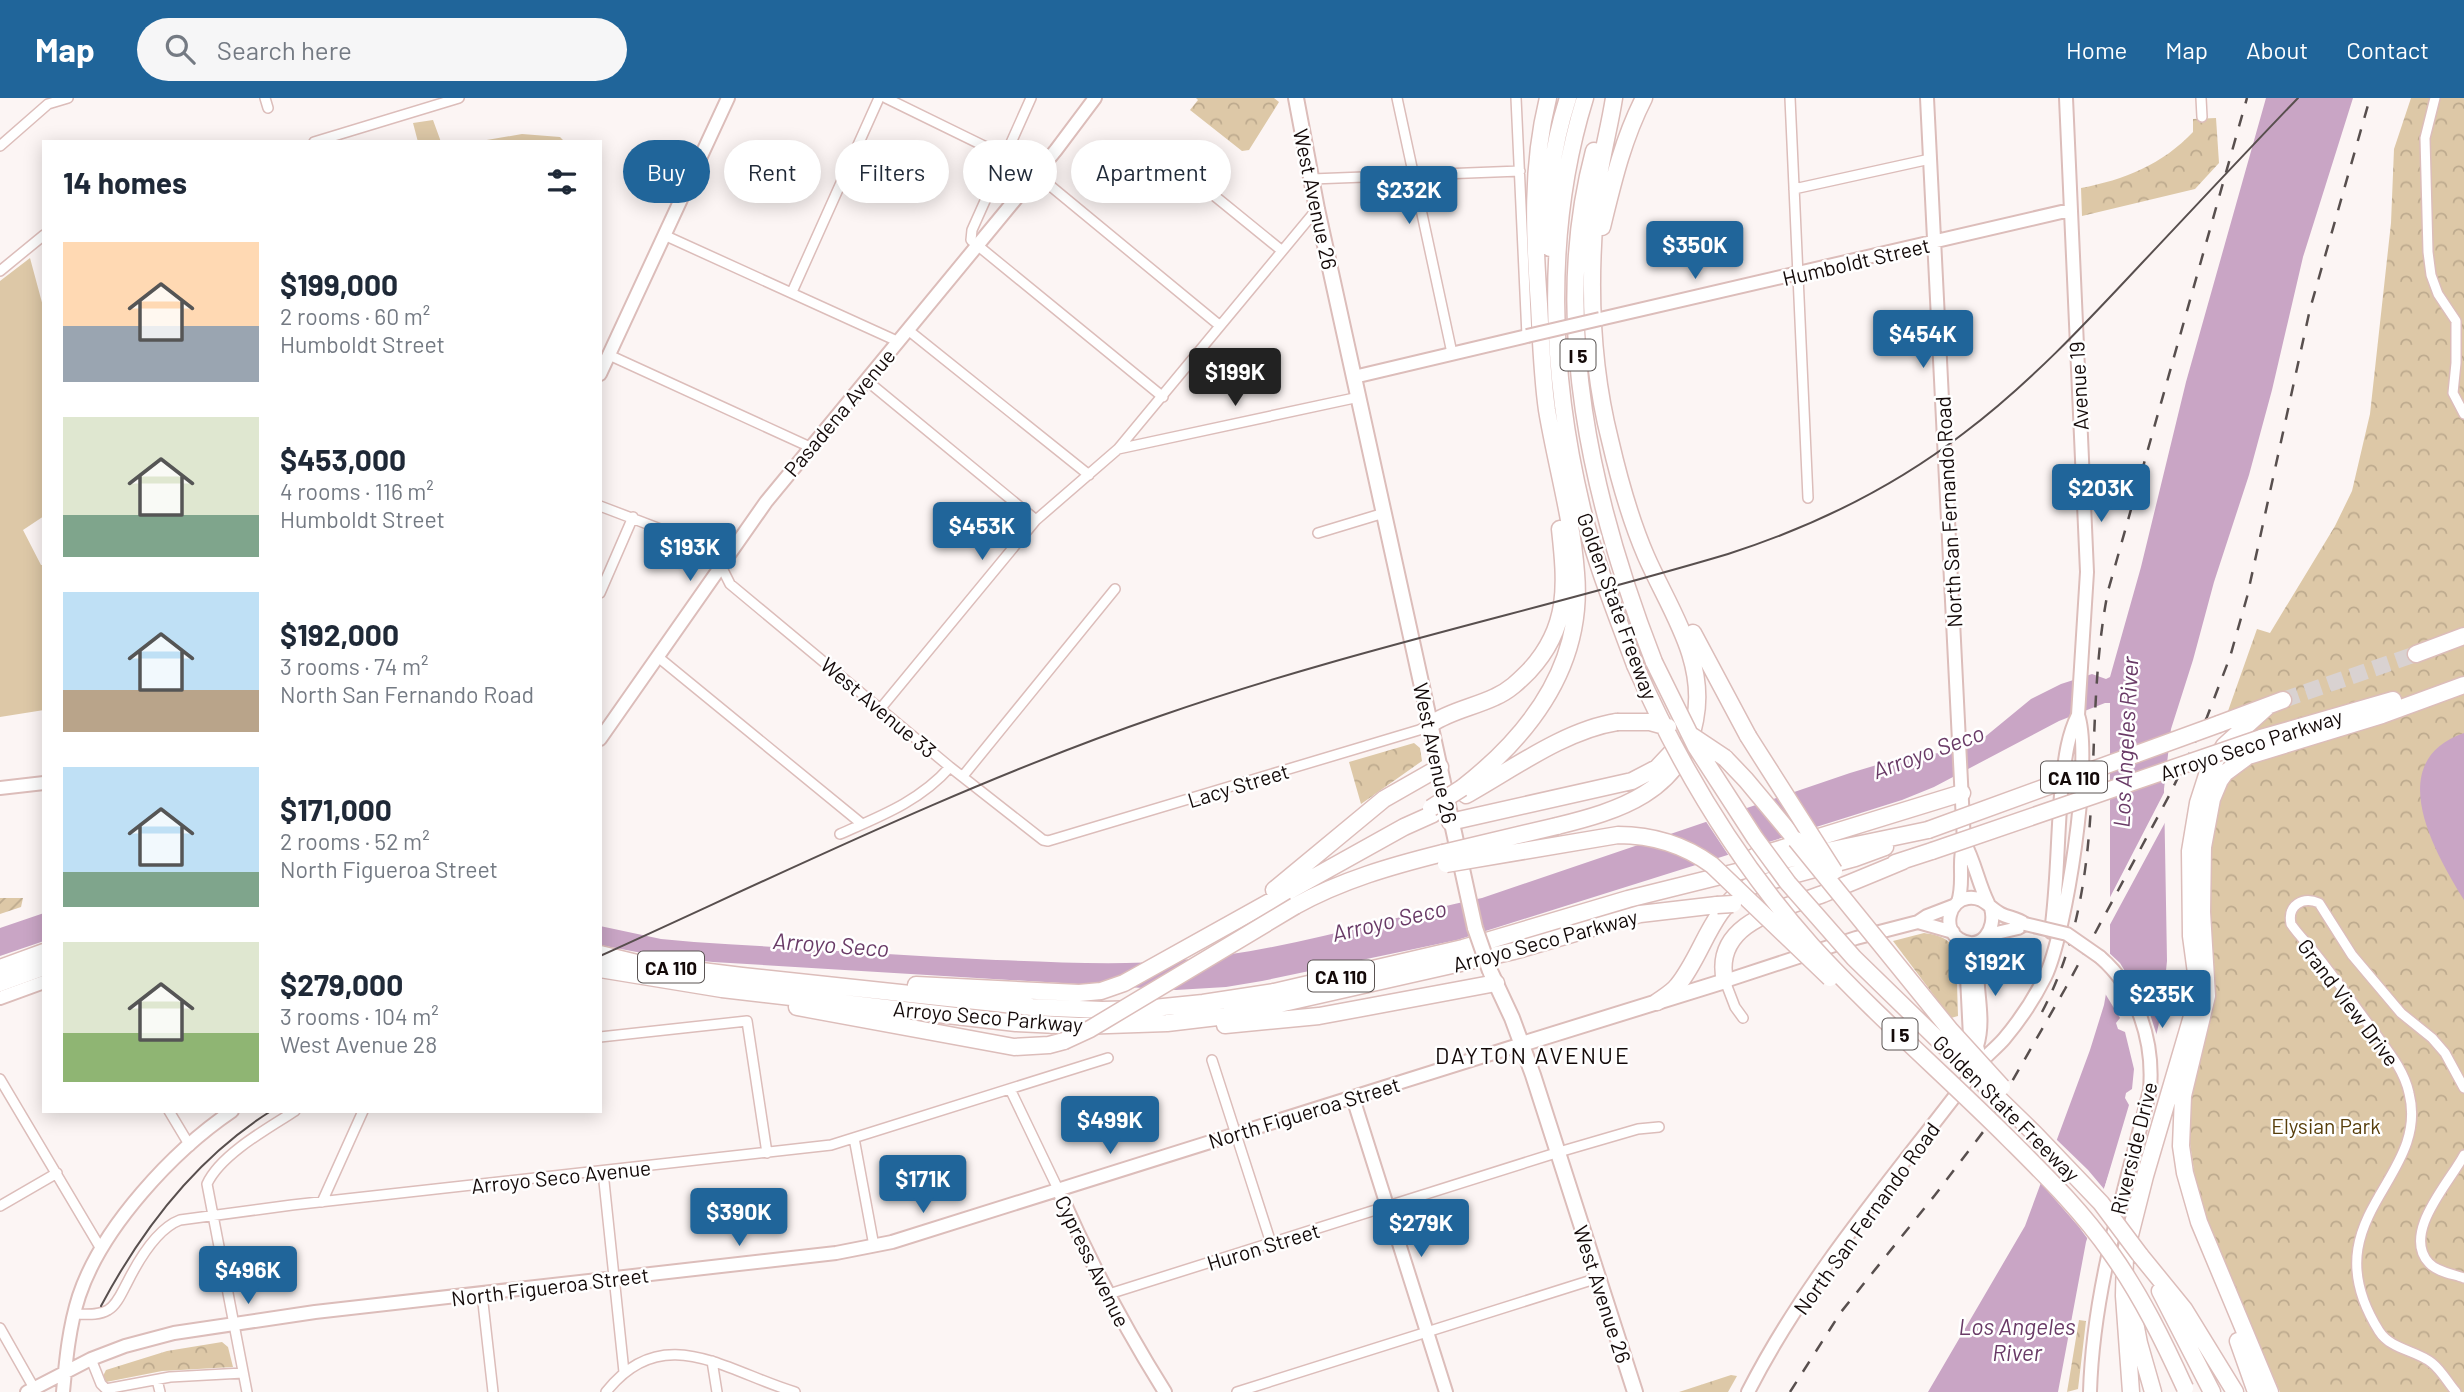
<!DOCTYPE html>
<meta charset="utf-8">
<style>
body{margin:0;font-family:Barlow,sans-serif;background:#f6f6f7;color:#1f2937;height:100vh;display:flex;flex-direction:column;font-size:26px;white-space:nowrap}
*{box-sizing:border-box;margin:0}
p{font-size:23px;color:#747a83}
.icon{flex:none;width:38px;height:38px;fill:none;stroke:currentColor;stroke-width:2;stroke-linecap:round;stroke-linejoin:round}
.map{position:relative;flex:1;overflow:hidden}
.sheet{position:absolute;left:42px;top:42px;width:560px;height:973px;display:flex;flex-direction:column;background:#fff;border-radius:0px;box-shadow:0 4px 18px #0003}
.sheet>*{flex:none}
.hud{position:absolute;left:623px;top:42px;width:665px;height:63px;display:flex;gap:14px}
.price{position:absolute;translate:-50% -60px;padding:0 16px;border-radius:7px;background:#20659a;color:#fff;font-size:23px;line-height:46px;filter:drop-shadow(0 2px 4px #0008)}
.price::after{content:'';position:absolute;left:50%;top:42px;width:21px;height:16px;margin-left:-10px;background:inherit;clip-path:polygon(0 0,100% 0,50% 100%)}
.price.on{background:#222;color:#fff}
ul{padding:0;list-style:none}
li{display:flex;align-items:center;gap:21px;height:175px;padding:0 21px}
li span{display:grid;place-items:center;flex:none;width:196px;height:140px;border-radius:0px;color:#555}
li>.icon{margin-inline-start:auto}
span .icon{width:84px;height:84px;fill:#fffc;stroke-width:1}
li b{font-size:30px}
h2{display:flex;justify-content:space-between;align-items:center;height:84px;padding:0 21px;font-size:30px}
.chip{padding:0 24px;border-radius:32px;background:#fff;box-shadow:0 4px 18px #0003;font-size:24px;line-height:63px}
.chip.on{background:#20659a;color:#fff}
header{display:flex;align-items:center;gap:42px;box-sizing:border-box;height:98px;padding:0 35px;background:#20659a;color:#fff}
header strong{font-size:33px}
nav{display:flex;gap:38px;margin-inline-start:auto;font-size:24px}
.search{width:490px;height:63px;background:#f6f6f7;display:flex;align-items:center;gap:18px;box-sizing:border-box;padding:0 24px;border-radius:38px;color:#747a83;font-size:26px}
.map>svg:first-child{display:block}
.grass{fill:#ddc8a7}
.park{fill:url(#park-crowns)}
.garden{fill:url(#garden-furrows)}
.water{fill:#c9a5c5}
.pier{fill:#fcf5f4}
.lines{fill:none;stroke-linecap:round;stroke-linejoin:round}
.highway-tunnel{stroke:#d9d2d1;stroke-width:16;stroke-dasharray:16 8;stroke-linecap:butt}
.street-casing{stroke:#dcbdba;stroke-width:12}
.secondary-casing{stroke:#dcbdba;stroke-width:16}
.primary-casing{stroke:#dcbdba;stroke-width:18}
.highway-casing{stroke:#dcbdba;stroke-width:19}
.street{stroke:#fff;stroke-width:9}
.secondary{stroke:#fff;stroke-width:12}
.primary{stroke:#fff;stroke-width:14}
.highway{stroke:#fff;stroke-width:16}
.tram{stroke:#584f4e;stroke-width:2}
.rail{stroke:#584f4e;stroke-width:2.5;stroke-dasharray:12 12;stroke-linecap:butt}
.secondary-bridge-casing{stroke:#dcbdba;stroke-width:16;stroke-linecap:butt}
.primary-bridge-casing{stroke:#dcbdba;stroke-width:18;stroke-linecap:butt}
.highway-bridge-casing{stroke:#dcbdba;stroke-width:19;stroke-linecap:butt}
.secondary-bridge{stroke:#fff;stroke-width:12}
.primary-bridge{stroke:#fff;stroke-width:14}
.highway-bridge{stroke:#fff;stroke-width:16}
.labels{text-anchor:middle;dominant-baseline:central;stroke-width:5;stroke-linejoin:round;paint-order:stroke}
.shield{fill:#fff;stroke:#5a5453;stroke-width:2}
.shield-label{font-size:19px;font-weight:bold;fill:#140a09}
.street-label{font-size:21px;fill:#140a09;stroke:#fff}
.park-label{font-size:21px;fill:#573d0a;stroke:#fff}
.water-label{font-size:23px;font-style:italic;fill:#693a66;stroke:#fff}
.neighbourhood-label{font-size:23px;letter-spacing:2px;fill:#140a09;stroke:#fff}
</style>
<header>
<strong>Map</strong>
<div class="search"><svg class="icon" aria-label="search" viewBox="0 0 24 24"><circle cx="10" cy="10" r="6"/><path d="M15 15l6 6"/></svg>Search here</div>
<nav><a>Home</a><a>Map</a><a>About</a><a>Contact</a></nav>
</header>
<div class="map">
<svg width="2464" height="1294" viewBox="0 0 2464 1294">
<defs>
<pattern id="park-crowns" width="20" height="18" patternUnits="userSpaceOnUse" patternTransform="scale(1.75)"><rect width="20" height="18" fill="#ddc8a7"/><path d="M2 6a3 3 0 1 1 6 0M12 15a3 3 0 1 1 6 0" fill="none" stroke="#bdaa8e"/></pattern>
<pattern id="garden-furrows" width="10" height="10" patternUnits="userSpaceOnUse" patternTransform="scale(1.75)"><rect width="10" height="10" fill="#ddc8a7"/><path d="M-1 1l2-2M0 10L10 0M9 11l2-2" fill="none" stroke="#bdaa8e"/></pattern>
</defs>
<rect width="100%" height="100%" fill="#fcf5f4"/>
<path class="grass" d="M 433,22 L 441,44 L 418,44 L 413,25 Z
M 522,36 L 560,39 L 565,44 L 475,44 Z
M 30,160 L 44,212 L 44,418 L 23,432 L 41,467 L 44,467 L 44,612 L 0,619 L 0,183 Z"/>
<path class="park" d="M 1196,0 L 1274,0 L 1279,4 L 1249,52 L 1242,53 L 1190,12 L 1198,2 Z
M 2411,0 L 2464,0 L 2464,1294 L 2280,1294 L 2199,1107 L 2188,1032 L 2190,1005 L 2212,900 L 2208,763 L 2217,702 L 2232,676 L 2228,613 L 2257,531 L 2270,535 L 2335,428 L 2352,393 L 2370,316 L 2391,125 L 2394,51 Z
M 2216,20 L 2219,65 L 2195,91 L 2082,118 L 2081,90 C 2124,82 2163,66 2193,34 L 2193,21 Z
M 1414,645 L 1420,650 L 1422,663 L 1361,706 L 1349,664 Z
M 1924,835 C 1939,837 1949,840 1956,854 L 1958,918 L 1951,920 L 1893,843 Z
M 2079,1222 L 2086,1223 L 2078,1291 L 2067,1294 Z
M 222,1244 L 228,1249 L 233,1269 L 162,1273 L 106,1284 L 103,1278 L 106,1272 L 167,1253 Z
M 1731,1277 L 1737,1278 L 1728,1294 L 1679,1294 Z"/>
<path class="garden" d="M 0,800 L 23,800 L 21,809 L 0,816 Z"/>
<path class="water" d="M 2266,0 L 2353,0 L 2303,159 L 2272,292 L 2249,377 L 2214,484 L 2193,562 L 2171,631 L 2164,691 L 2167,863 L 2162,911 L 2157,934 L 2086,1144 L 2058,1294 L 1928,1294 L 2025,1128 L 2090,952 L 2104,907 L 2110,873 L 2110,605 L 2105,605 L 2059,623 L 1934,689 L 1902,702 L 1457,842 L 1262,883 L 1226,889 L 1176,892 L 713,864 L 663,859 L 600,847 L 600,828 L 661,841 L 694,844 C 794,850 895,857 996,862 C 1058,864 1119,868 1181,862 C 1283,854 1382,821 1482,800 L 1850,675 L 1910,657 L 1941,655 L 1986,638 L 2031,601 L 2061,586 L 2092,576 L 2106,581 L 2110,579 L 2141,469 L 2186,284 Z
M 2464,635 L 2464,802 C 2433,752 2383,663 2464,635 Z
M 44,815 L 44,843 L 0,858 L 0,830 Z"/>
<path class="pier" d="M 2168,687 L 2168,719 L 2106,834 L 2106,807 Z
M 1744,709 L 1761,738 L 1770,748 L 1731,761 L 1705,722 Z
M 2106,852 L 2120,865 L 2149,913 L 2158,941 L 2090,1144 L 2079,1129 L 2039,1083 L 2055,1040 L 2088,1072 L 2104,1091 L 2129,1007 L 2125,1000 L 2126,995 L 2132,991 L 2134,971 L 2125,934 L 2118,931 L 2116,925 L 2120,920 L 2103,892 L 2106,873 Z"/>
<g class="lines">
<path class="highway-tunnel" d="M 2283,602 L 2416,556"/>
<g class="street-casing">
<path id="street" d="M 265,0 L 268,10
M 886,0 L 1023,67 L 1036,76 L 1219,227
M 1031,0 L 972,132 L 971,142 L 1163,299
M 1397,0 L 1452,255
M 1516,0 L 1527,238
M 1790,0 L 1808,400
M 2201,0 L 2202,19
M 2435,0 L 2425,40 L 2428,154 L 2431,177 L 2438,196 L 2456,223 L 2456,265 L 2453,295 L 2464,316
M 314,44 L 459,0
M 0,48 L 48,6 L 68,0
M 1312,81 L 1520,73
M 1195,82 L 1281,152
M 1794,91 L 1930,61
M 664,137 L 897,243
M 0,173 L 44,137
M 792,194 L 879,0
M 908,232 L 1089,377
M 609,257 L 810,349
M 866,282 L 1036,422
M 1118,351 L 1359,299
M 600,408 L 718,453 L 721,468 L 730,486 L 950,669 L 1043,742 L 1048,743 L 1419,632 L 1431,626
M 1318,435 L 1384,415
M 600,495 L 633,419
M 658,559 L 862,726
M 881,610 L 1036,422 L 1118,351 L 1317,111
M 963,678 L 1115,491
M 840,736 C 881,718 920,703 950,669
M 1725,883 L 1735,909 L 1743,920
M 600,939 L 747,923 L 767,1055
M 1212,962 L 1271,1145
M 0,981 L 101,1151
M 1010,991 L 1058,1091
M 169,1013 L 190,1048
M 854,1040 L 874,1148
M 2464,1057 C 2450,1084 2401,1135 2429,1165 C 2437,1174 2453,1176 2464,1180
M 603,1074 L 624,1274
M 322,1104 L 363,1013
M 0,1108 L 57,1075
M 482,1196 L 493,1294
M 1109,1196 L 1559,1054 L 1638,1031 L 1659,1029
M 75,1216 C 85,1216 98,1218 108,1212 C 117,1207 122,1194 127,1185 C 138,1163 156,1131 180,1122 L 292,1107 L 831,1047 L 1108,960
M 0,1230 L 34,1290
M 91,1261 L 101,1286 L 106,1291 L 170,1279 L 243,1275
M 712,1263 L 717,1294
M 157,1282 L 160,1294
M 247,1294 L 207,1086 C 220,1057 268,1030 295,1013
M 606,1294 C 663,1221 727,1274 795,1294
M 1237,1294 L 1598,1180
M 2456,1294 C 2448,1285 2442,1273 2432,1265 C 2416,1252 2391,1252 2379,1233 C 2308,1120 2431,1082 2409,995 C 2404,972 2388,953 2375,935 C 2354,907 2334,878 2311,850 C 2304,842 2297,835 2291,826 C 2287,807 2303,798 2319,805 L 2352,857 L 2401,915 L 2432,940 L 2445,955 L 2464,990"/>
</g>
<g class="secondary-casing">
<path id="secondary" d="M 1927,0 L 1964,744 C 1957,764 1965,783 1958,804
M 1600,221 L 2070,112
M 600,276 L 728,0
M 1354,279 L 1527,238
M 600,641 L 766,404 L 1056,52 L 1095,0
M 0,690 L 44,685
M 1964,744 C 1975,764 1978,785 1988,805
M 1991,810 C 1997,831 1981,855 1959,841 C 1942,830 1949,802 1968,800 C 1984,798 1989,810 2001,816 C 2009,820 2017,820 2025,826
M 1918,824 L 1953,834
M 2051,834 C 2058,785 2057,735 2062,686 C 2065,662 2067,639 2078,617
M 1988,837 L 2018,830 L 2025,826
M 1959,841 L 1966,859 L 1970,939 L 1977,948 L 1981,963
M 1725,883 L 1856,840 L 1918,824 L 1927,818 L 1953,808
M 0,900 L 44,884
M 1977,948 C 1988,913 1968,876 1983,841
M 1353,1000 L 1446,1294
M 1058,1091 C 1089,1162 1124,1229 1165,1294
M 27,1294 L 91,1261 L 125,1248 L 174,1235 L 315,1214 L 836,1155 L 892,1144 L 1522,946
M 63,1294 C 66,1262 69,1229 79,1198 C 102,1129 173,1053 232,1013
M 1748,1294 C 1809,1174 1901,1071 1981,964 C 1988,956 1997,949 2004,941 C 2020,922 2034,901 2045,879 C 2066,836 2093,661 2078,617 L 2087,474 L 2066,0
M 2090,1294 C 2093,1190 2125,1092 2150,992 C 2154,943 2138,892 2100,859"/>
</g>
<g class="primary-casing">
<path id="primary" d="M 1296,0 L 1317,111 L 1475,830
M 1491,875 L 1512,920 L 1533,977 L 1635,1294
M 1522,946 L 1725,883"/>
</g>
<g class="highway-casing">
<path id="highway" d="M 1585,0 C 1544,132 1550,277 1582,410 C 1595,464 1616,515 1635,567
M 1594,53 C 1549,222 1592,405 1654,564
M 1602,129 C 1613,84 1623,41 1644,0
M 1550,150 C 1544,102 1553,47 1568,0
M 1693,535 L 1748,638
M 2416,556 L 2464,538
M 1431,626 C 1450,613 1474,609 1495,599 C 1509,593 1519,583 1529,573 C 1570,529 1566,486 1560,431
M 2219,626 L 2283,602
M 2261,640 L 2393,602
M 1725,660 L 1746,682 L 1796,742
M 1462,690 C 1530,637 1584,566 1576,475 C 1572,420 1556,366 1547,312 C 1542,277 1541,242 1539,206 C 1534,137 1531,68 1548,0
M 1466,697 C 1511,672 1565,632 1617,624
M 1450,724 L 1632,683 L 1657,670 L 1673,653
M 1557,728 C 1618,713 1682,694 1695,622 C 1707,562 1669,511 1646,458 C 1630,421 1619,381 1610,342 C 1588,255 1588,167 1599,78 C 1603,52 1610,26 1614,0
M 1754,759 L 1962,695
M 1895,765 L 1932,753
M 1274,792 L 1384,701 L 1440,669
M 1295,808 C 1342,782 1391,768 1443,755
M 600,856 L 637,865 L 742,878 L 1032,909 L 1102,912 L 1144,911 L 1203,905 L 1274,894 L 1463,850 L 1628,801 L 1789,761 L 1928,732
M 0,870 L 44,854
M 600,871 L 722,891 L 1016,925 L 1079,928 L 1167,925 L 1226,918 L 1514,853 L 1640,816 L 1717,807
M 1725,883 C 1712,824 1782,811 1823,796 C 1850,785 1877,774 1903,763
M 0,885 L 44,869
M 916,887 L 1079,895 L 1101,893 L 1124,885 L 1404,729 L 1433,716
M 1657,904 C 1664,899 1673,894 1678,887 C 1703,856 1711,810 1748,789 L 1855,760 L 1885,749
M 797,909 L 1014,949 L 1049,947 L 1064,943
M 1225,927 L 1319,918 L 1496,885
M 2140,1157 L 2184,1211 L 2235,1294
M 2160,1193 L 2212,1294
M 2133,1214 L 2139,1245 L 2153,1294
M 2238,1243 L 2256,1294
M 2131,1294 L 2124,1198 L 2125,1157 L 2145,1078 L 2195,908 L 2196,875 L 2191,838 L 2190,753 L 2198,705 L 2207,677 L 2224,648 L 2267,609
M 2270,1294 L 2199,1124 L 2185,1075 L 2181,1048 L 2183,998 L 2207,898 L 2202,814 L 2203,749 L 2212,701 L 2220,682 L 2225,675 L 2248,658 L 2382,617 L 2464,587"/>
</g>
<use href="#street" class="street"/>
<use href="#secondary" class="secondary"/>
<use href="#primary" class="primary"/>
<use href="#highway" class="highway"/>
<path class="tram" d="M 600,858 C 785,774 968,684 1160,618 C 1346,553 1540,512 1728,456 C 1812,429 1894,389 1964,335 C 2029,286 2085,226 2141,166 C 2193,111 2245,55 2298,0
M 101,1208 C 142,1131 196,1060 271,1013"/>
<path class="rail" d="M 2042,914 C 2113,778 2080,636 2108,493 L 2247,0
M 1790,1294 L 1841,1214 L 1935,1097 L 1983,1034 L 2065,891 L 2170,696 L 2207,619 L 2230,559 L 2247,499 L 2310,211 L 2370,0"/>
<g class="secondary-bridge-casing">
<path id="secondary-bridge" d="M 1527,238 L 1600,221
M 2025,826 L 2067,836 L 2100,859"/>
</g>
<g class="primary-bridge-casing">
<path id="primary-bridge" d="M 1475,830 L 1490,873"/>
</g>
<g class="highway-bridge-casing">
<path id="highway-bridge" d="M 1654,564 L 1696,649 L 1755,740 L 1788,785 L 1854,860 L 2035,1036 L 2101,1105 L 2140,1157
M 1635,567 C 1680,669 1737,764 1812,848 C 1874,916 1944,976 2009,1041 C 2045,1077 2082,1113 2111,1155 C 2141,1197 2164,1244 2185,1290
M 1617,624 L 1650,624 L 1668,629
M 1692,638 L 1725,660
M 1748,638 L 1834,773
M 1431,710 L 1462,690
M 1928,732 L 2219,626
M 1796,742 L 1951,933 L 2002,989
M 1932,753 L 2261,640
M 1443,755 L 1557,728
M 1446,766 L 1618,737 C 1653,737 1683,746 1712,767 L 1830,880
M 1717,807 L 1733,806
M 1064,943 L 1090,931 L 1295,808"/>
</g>
<use href="#secondary-bridge" class="secondary-bridge"/>
<use href="#primary-bridge" class="primary-bridge"/>
<use href="#highway-bridge" class="highway-bridge"/>
</g>
<g class="labels">
<g class="shield">
<rect x="1560.5" y="241.5" width="35" height="31" rx="5"/>
<rect x="2041" y="663.5" width="66" height="31" rx="5"/>
<rect x="638" y="853.5" width="66" height="31" rx="5"/>
<rect x="1308" y="862.5" width="66" height="31" rx="5"/>
<rect x="1882.5" y="920.5" width="35" height="31" rx="5"/>
</g>
<g class="shield-label">
<text x="1578" y="257">I 5</text>
<text x="2074" y="679">CA 110</text>
<text x="671" y="869">CA 110</text>
<text x="1341" y="878">CA 110</text>
<text x="1900" y="936">I 5</text>
</g>
<g class="street-label">
<text transform="translate(1316 101) rotate(78)">West Avenue 26</text>
<text transform="translate(1856 163) rotate(-13)">Humboldt Street</text>
<text transform="translate(2078 288) rotate(-93)">Avenue 19</text>
<text transform="translate(839 314) rotate(-50)">Pasadena Avenue</text>
<text transform="translate(1948 414) rotate(-93)">North San Fernando Road</text>
<text transform="translate(1618 508) rotate(70)">Golden State Freeway</text>
<text transform="translate(879 609) rotate(40)">West Avenue 33</text>
<text transform="translate(2251 646) rotate(-18)">Arroyo Seco Parkway</text>
<text transform="translate(1436 655) rotate(78)">West Avenue 26</text>
<text transform="translate(1238 687) rotate(-17)">Lacy Street</text>
<text transform="translate(1545 842) rotate(-15)">Arroyo Seco Parkway</text>
<text transform="translate(2349 904) rotate(53)">Grand View Drive</text>
<text transform="translate(988 918) rotate(5)">Arroyo Seco Parkway</text>
<text transform="translate(2007 1010) rotate(45)">Golden State Freeway</text>
<text transform="translate(1304 1014) rotate(-17)">North Figueroa Street</text>
<text transform="translate(2133 1050) rotate(-76)">Riverside Drive</text>
<text transform="translate(561 1078) rotate(-6)">Arroyo Seco Avenue</text>
<text transform="translate(1866 1120) rotate(-54)">North San Fernando Road</text>
<text transform="translate(1263 1148) rotate(-17)">Huron Street</text>
<text transform="translate(1093 1163) rotate(64)">Cypress Avenue</text>
<text transform="translate(550 1188) rotate(-7)">North Figueroa Street</text>
<text transform="translate(1603 1196) rotate(72)">West Avenue 26</text>
</g>
<g class="park-label">
<text x="2326" y="1027">Elysian Park</text>
</g>
<g class="water-label">
<text transform="translate(2125 644) rotate(-87)">Los Angeles River</text>
<text transform="translate(1928 653) rotate(-20)">Arroyo Seco</text>
<text transform="translate(1389 822) rotate(-13)">Arroyo Seco</text>
<text transform="translate(831 846) rotate(4)">Arroyo Seco</text>
<text x="2017" y="1228">Los Angeles<tspan x="2017" dy="26">River</tspan></text>
</g>
<g class="neighbourhood-label">
<text x="1533" y="957">DAYTON AVENUE</text>
</g>
</g>
</svg>
<b class="price" style="left:1409px;top:128px">$232K</b>
<b class="price" style="left:1695px;top:183px">$350K</b>
<b class="price" style="left:1923px;top:272px">$454K</b>
<b class="price on" style="left:1235px;top:310px">$199K</b>
<b class="price" style="left:2101px;top:426px">$203K</b>
<b class="price" style="left:982px;top:464px">$453K</b>
<b class="price" style="left:690px;top:485px">$193K</b>
<b class="price" style="left:1995px;top:900px">$192K</b>
<b class="price" style="left:2162px;top:932px">$235K</b>
<b class="price" style="left:1110px;top:1058px">$499K</b>
<b class="price" style="left:923px;top:1117px">$171K</b>
<b class="price" style="left:739px;top:1150px">$390K</b>
<b class="price" style="left:1421px;top:1161px">$279K</b>
<b class="price" style="left:248px;top:1208px">$496K</b>
<div class="hud">
<a class="chip on">Buy</a>
<a class="chip">Rent</a>
<a class="chip">Filters</a>
<a class="chip">New</a>
<a class="chip">Apartment</a>
</div>
<section class="sheet">
<h2>14 homes<svg class="icon" aria-label="filters" viewBox="0 0 24 24"><path d="M4 7h16M4 17h16"/><circle cx="9" cy="7" r="2"/><circle cx="15" cy="17" r="2"/></svg></h2>
<ul>
<li><span style="background:linear-gradient(#ffd9b3 60%,#9aa5b1 0)"><svg class="icon" aria-label="home" viewBox="0 0 24 24"><path d="M3 11l9-7 9 7M6 9v11h12V9"/></svg></span><div><b>$199,000</b><p>2 rooms · 60 m²</p><p>Humboldt Street</p></div></li>
<li><span style="background:linear-gradient(#dfe7d0 70%,#7fa58c 0)"><svg class="icon" aria-label="home" viewBox="0 0 24 24"><path d="M3 11l9-7 9 7M6 9v11h12V9"/></svg></span><div><b>$453,000</b><p>4 rooms · 116 m²</p><p>Humboldt Street</p></div></li>
<li><span style="background:linear-gradient(#bfe0f5 70%,#b9a48a 0)"><svg class="icon" aria-label="home" viewBox="0 0 24 24"><path d="M3 11l9-7 9 7M6 9v11h12V9"/></svg></span><div><b>$192,000</b><p>3 rooms · 74 m²</p><p>North San Fernando Road</p></div></li>
<li><span style="background:linear-gradient(#bfe0f5 75%,#7fa58c 0)"><svg class="icon" aria-label="home" viewBox="0 0 24 24"><path d="M3 11l9-7 9 7M6 9v11h12V9"/></svg></span><div><b>$171,000</b><p>2 rooms · 52 m²</p><p>North Figueroa Street</p></div></li>
<li><span style="background:linear-gradient(#dfe7d0 65%,#8fb573 0)"><svg class="icon" aria-label="home" viewBox="0 0 24 24"><path d="M3 11l9-7 9 7M6 9v11h12V9"/></svg></span><div><b>$279,000</b><p>3 rooms · 104 m²</p><p>West Avenue 28</p></div></li>
</ul>
</section>
</div>
